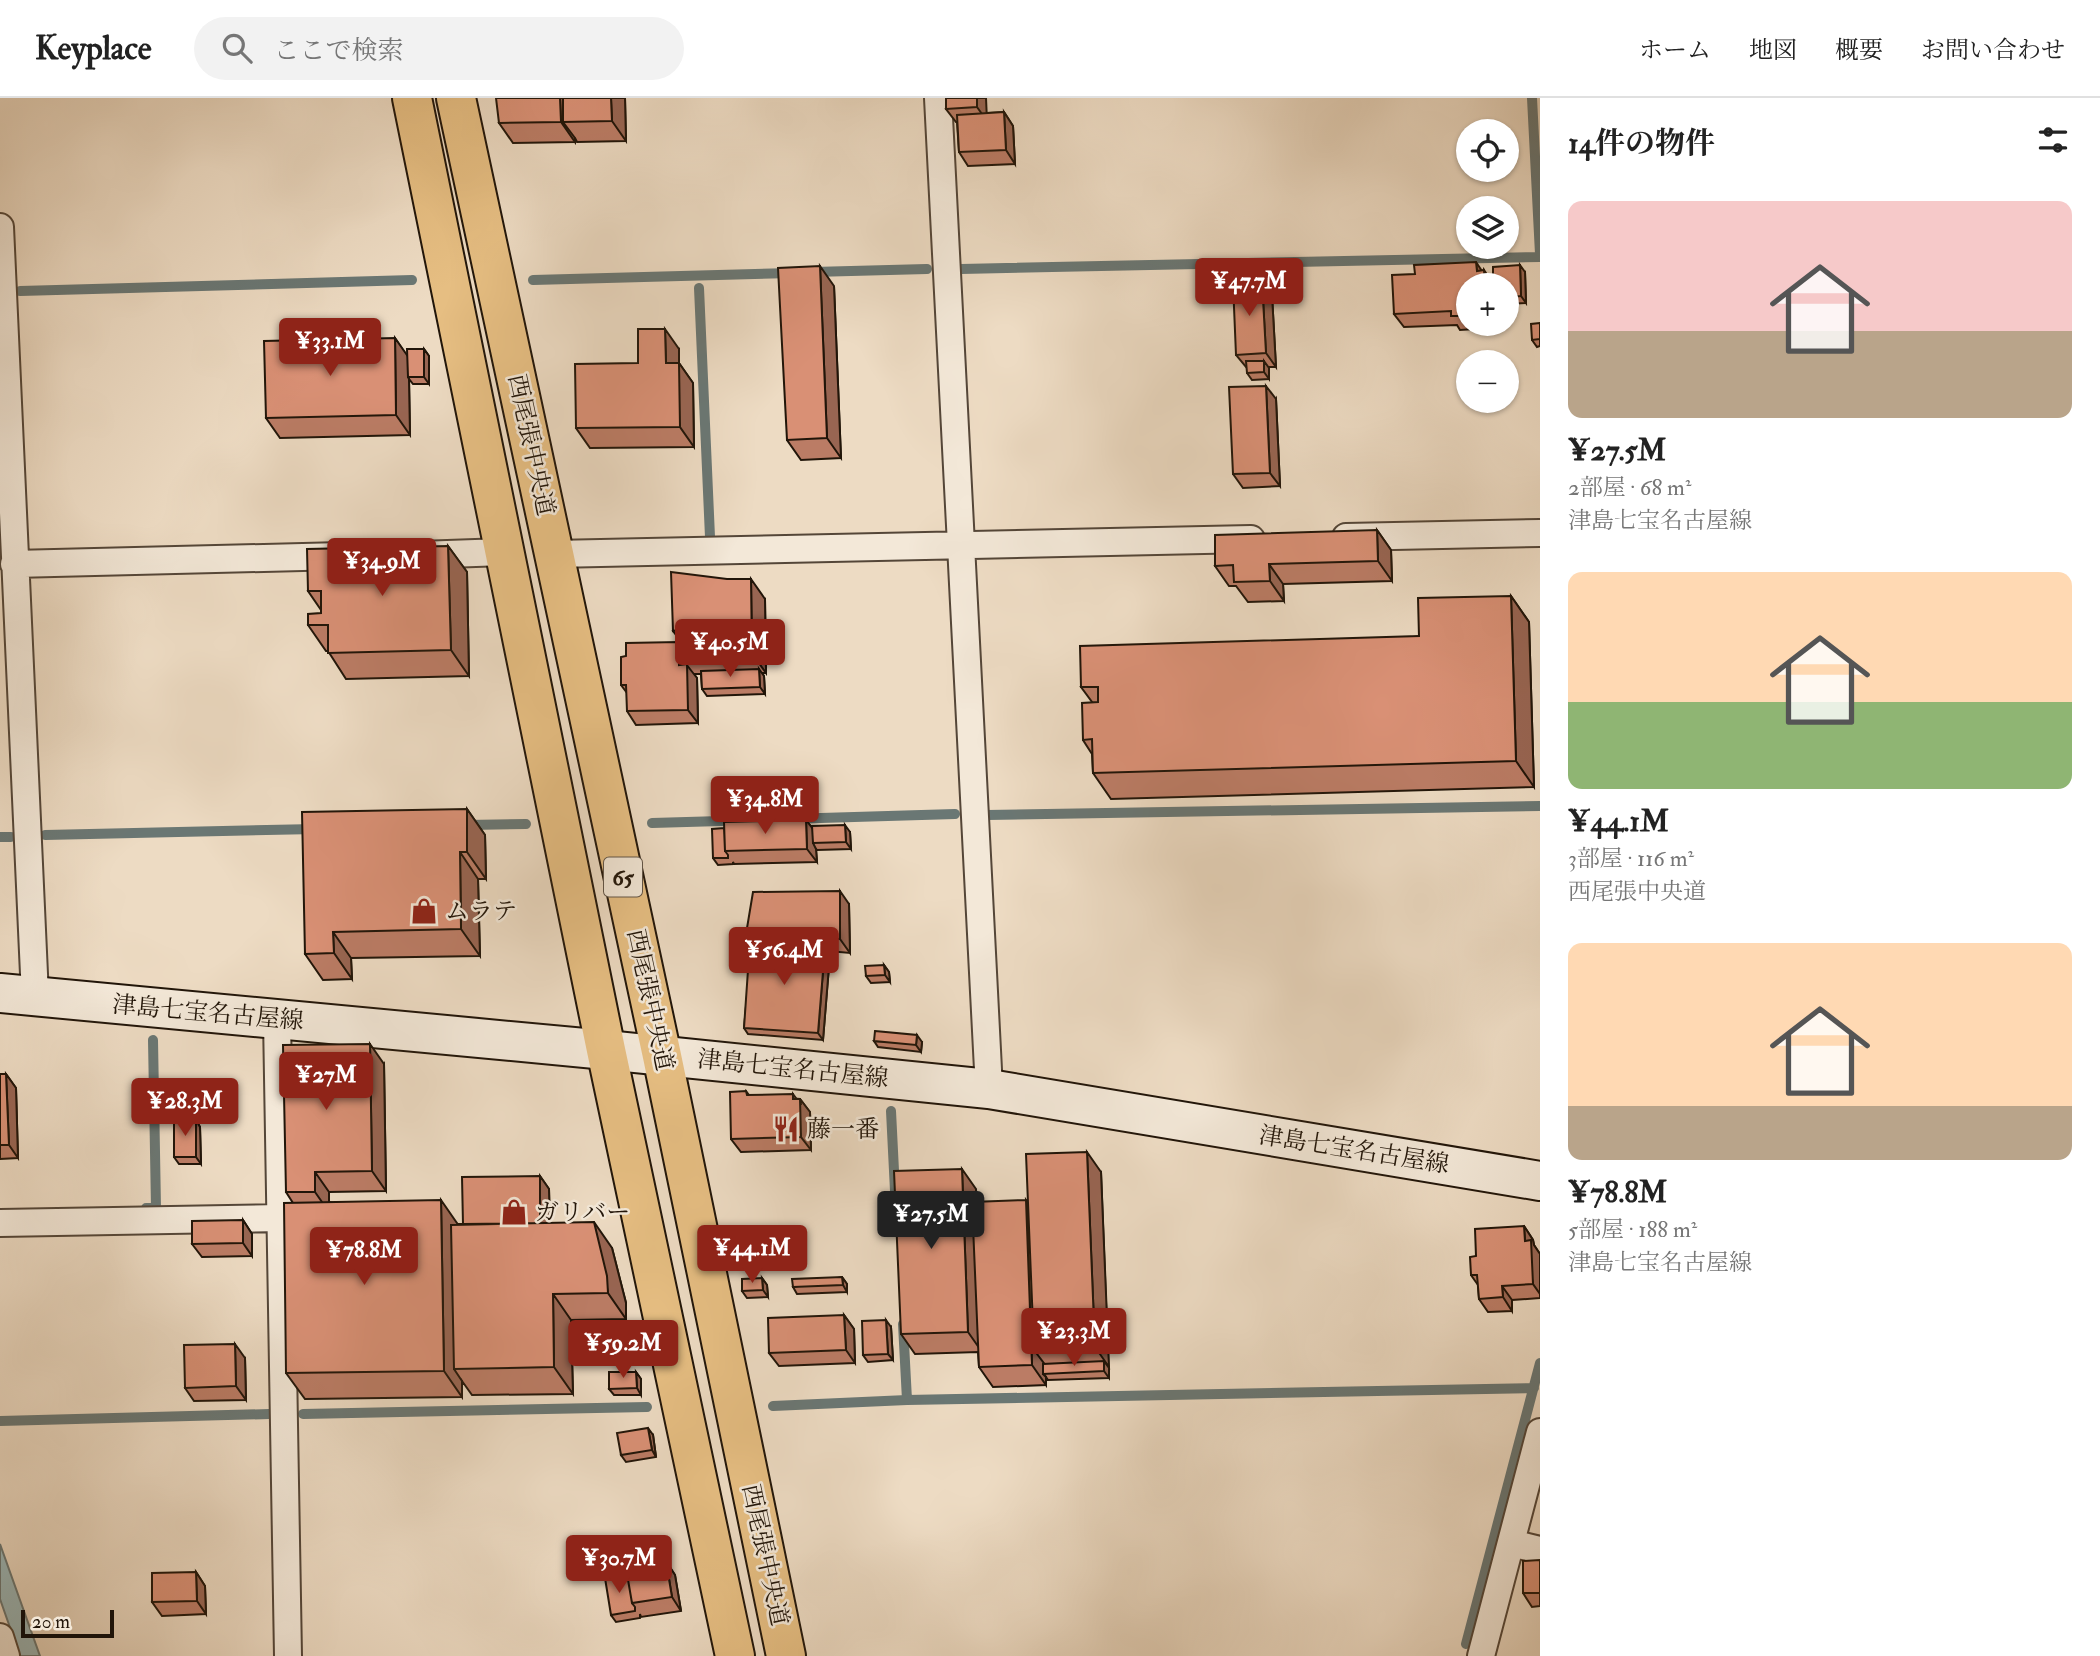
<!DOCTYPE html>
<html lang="ja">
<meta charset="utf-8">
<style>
body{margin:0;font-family:"IM FELL Double Pica","Noto Serif JP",serif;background:#f2f2f2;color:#222;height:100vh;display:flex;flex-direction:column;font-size:26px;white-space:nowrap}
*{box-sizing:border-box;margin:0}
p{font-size:23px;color:#767676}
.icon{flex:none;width:38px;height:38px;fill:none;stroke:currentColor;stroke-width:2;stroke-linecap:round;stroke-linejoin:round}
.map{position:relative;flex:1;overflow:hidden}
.drawer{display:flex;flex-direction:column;background:#fff;width:560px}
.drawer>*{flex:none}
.controls{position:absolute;left:1456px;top:21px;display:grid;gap:14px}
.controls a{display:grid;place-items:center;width:63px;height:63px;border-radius:50%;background:#fff;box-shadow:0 2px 5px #0004;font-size:35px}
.scale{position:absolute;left:21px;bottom:18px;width:93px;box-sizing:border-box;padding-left:7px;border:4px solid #211509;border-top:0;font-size:19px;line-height:24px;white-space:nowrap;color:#211509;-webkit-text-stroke:5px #f3e8d8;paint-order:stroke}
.price{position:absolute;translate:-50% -60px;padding:0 16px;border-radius:7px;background:#8f2418;color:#fff;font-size:23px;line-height:46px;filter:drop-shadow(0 2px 4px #0008)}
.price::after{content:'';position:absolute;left:50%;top:42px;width:21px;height:16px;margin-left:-10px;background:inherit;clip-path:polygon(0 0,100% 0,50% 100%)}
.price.active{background:#222;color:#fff}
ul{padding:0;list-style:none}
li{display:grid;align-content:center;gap:14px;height:371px;padding:0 28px}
li span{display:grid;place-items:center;height:217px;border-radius:14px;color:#555}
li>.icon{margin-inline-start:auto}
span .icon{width:126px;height:126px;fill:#fffc;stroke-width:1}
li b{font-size:30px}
h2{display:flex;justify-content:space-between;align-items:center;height:84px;padding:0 28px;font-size:30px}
header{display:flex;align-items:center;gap:42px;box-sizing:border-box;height:98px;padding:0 35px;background:#fff;border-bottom:2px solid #e0e0e0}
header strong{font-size:33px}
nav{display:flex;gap:38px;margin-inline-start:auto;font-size:24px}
.search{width:490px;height:63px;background:#f2f2f2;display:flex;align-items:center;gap:18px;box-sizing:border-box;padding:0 24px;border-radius:38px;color:#767676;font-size:26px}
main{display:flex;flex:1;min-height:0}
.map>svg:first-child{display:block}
.water{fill:#9bb9bb;stroke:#6a7774;stroke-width:2}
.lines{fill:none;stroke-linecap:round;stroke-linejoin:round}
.stream{stroke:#6a7774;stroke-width:10}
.street-casing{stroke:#544638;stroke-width:30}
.secondary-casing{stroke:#211509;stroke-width:42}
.primary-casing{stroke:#211509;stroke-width:42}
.street{stroke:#f3e8d8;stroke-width:26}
.secondary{stroke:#f3e8d8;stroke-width:38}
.primary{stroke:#e6be82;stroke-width:38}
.wall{fill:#bb7c65;stroke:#211509;stroke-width:2}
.shaded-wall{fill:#986552;stroke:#211509;stroke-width:2}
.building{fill:#d99075;stroke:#211509;stroke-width:2}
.labels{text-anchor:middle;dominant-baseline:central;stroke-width:5;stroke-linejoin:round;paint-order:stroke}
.shield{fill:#f3e8d8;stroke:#605447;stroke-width:2}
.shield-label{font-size:23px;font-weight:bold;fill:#211509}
.street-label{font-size:24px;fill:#211509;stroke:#f3e8d8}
.poi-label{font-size:24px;fill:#211509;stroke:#f3e8d8;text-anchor:start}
</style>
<header>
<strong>Keyplace</strong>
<div class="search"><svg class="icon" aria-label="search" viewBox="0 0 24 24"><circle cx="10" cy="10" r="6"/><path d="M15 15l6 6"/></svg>ここで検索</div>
<nav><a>ホーム</a><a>地図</a><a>概要</a><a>お問い合わせ</a></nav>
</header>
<main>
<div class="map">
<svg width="1540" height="1558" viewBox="0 0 1540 1558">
<rect width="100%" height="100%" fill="#eddbc3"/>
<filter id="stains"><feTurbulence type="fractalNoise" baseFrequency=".00286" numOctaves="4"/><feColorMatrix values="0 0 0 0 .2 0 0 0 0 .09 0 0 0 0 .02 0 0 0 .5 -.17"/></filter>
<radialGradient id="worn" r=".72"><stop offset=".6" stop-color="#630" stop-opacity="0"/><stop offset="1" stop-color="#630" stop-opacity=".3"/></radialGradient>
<path class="water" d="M 0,1446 L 40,1558 L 20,1558 L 0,1501 Z"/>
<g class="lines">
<path class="stream" d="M 1532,0 L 1540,156
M 961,171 L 1540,159
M 813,174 L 927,171
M 533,182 L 791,175
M 699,190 L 710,439
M 20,193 L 412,182
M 987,717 L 1540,708
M 652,725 L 955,716
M 467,727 L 526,726
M 45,737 L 316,731
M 0,739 L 11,739
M 891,1013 L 895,1093
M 146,1110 L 156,1110 L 153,942
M 903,1226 L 907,1302
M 773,1308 L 907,1302 L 1534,1290
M 303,1316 L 647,1309
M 0,1323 L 269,1316
M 1466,1546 L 1540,1265"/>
<g class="street-casing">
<path id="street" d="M 938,0 L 989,991
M 0,129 L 35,898
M 1346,439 L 1540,435
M 554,456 L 1251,441
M 419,457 L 504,454
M 14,466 L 342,458
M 277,921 L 288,1558
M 0,1125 L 280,1120
M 1511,1445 L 1540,1452
M 0,1539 L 6,1558
M 1481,1558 L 1540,1334"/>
</g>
<g class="secondary-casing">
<path id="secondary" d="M 0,895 L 606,952 L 989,991 L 1540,1083"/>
</g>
<g class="primary-casing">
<path id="primary" d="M 412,0 L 606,952 L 735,1558
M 456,0 L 662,958 L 786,1558"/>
</g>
<use href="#street" class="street"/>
<use href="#secondary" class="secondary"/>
<use href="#primary" class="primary"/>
</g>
<path class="wall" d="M 625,0 L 626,43 L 577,44 L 575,40 L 575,44 L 513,45 L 499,25 Z
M 986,0 L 986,15 L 1004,14 L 1013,28 L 1015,66 L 968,68 L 959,54 L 957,24 L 956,24 L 946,11 Z
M 1482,173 L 1493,186 L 1525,174 L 1526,205 L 1507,206 L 1507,187 L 1468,187 L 1468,226 L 1490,226 L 1490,230 L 1460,232 L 1457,227 L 1404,229 L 1394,216 Z
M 834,188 L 841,360 L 801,362 L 787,342 Z
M 1272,197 L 1276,269 L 1268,269 L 1269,281 L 1252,282 L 1247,275 L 1247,270 L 1236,257 Z
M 1540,225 L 1540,248 L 1537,249 L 1532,242 Z
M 395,240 L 407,258 L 424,251 L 429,258 L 429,286 L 413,286 L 409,281 L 410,337 L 280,340 L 266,320 Z
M 679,251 L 679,265 L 693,285 L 694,349 L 590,350 L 576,330 L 638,265 Z
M 1276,301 L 1280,388 L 1243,390 L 1233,376 Z
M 1377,432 L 1391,452 L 1392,483 L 1283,486 L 1284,503 L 1248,504 L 1236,488 L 1229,488 L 1215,468 Z
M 448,448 L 467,474 L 469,578 L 346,581 L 328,553 L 326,553 L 308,527 L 321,515 L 321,512 L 308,493 Z
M 1511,498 L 1529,524 L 1534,689 L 1111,701 L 1093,675 L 1092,656 L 1083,642 L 1092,604 L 1081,589 L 1419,538 Z
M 765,501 L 766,575 L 762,575 L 764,578 L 765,596 L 707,598 L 702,591 L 701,576 L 694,576 L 697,580 L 698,625 L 636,627 L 627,613 L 627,595 L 621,587 L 626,558 L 679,544 L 679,541 L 673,533 Z
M 467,711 L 485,737 L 486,781 L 478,781 L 480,858 L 351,860 L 352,881 L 323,882 L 305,856 Z
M 806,722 L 812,730 L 850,734 L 851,751 L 817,752 L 816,751 L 817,764 L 734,766 L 733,764 L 733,766 L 718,767 L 713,760 L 724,730 Z
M 849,806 L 850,855 L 828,853 L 830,856 L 823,942 L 748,936 L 744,930 L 752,843 L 746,836 Z
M 884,867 L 889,874 L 890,884 L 871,885 L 866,878 Z
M 874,943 L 922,944 L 921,954 L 878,949 Z
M 384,966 L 386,1093 L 329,1094 L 329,1104 L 458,1126 L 463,1126 L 540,1078 L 549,1091 L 550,1125 L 612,1150 L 626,1205 L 626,1221 L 571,1222 L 573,1296 L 472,1297 L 462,1283 L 462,1299 L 305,1301 L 286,1275 L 293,1105 L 286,1094 Z
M 0,976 L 6,976 L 16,990 L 18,1060 L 0,1061 Z
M 746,993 L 749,997 L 800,1001 L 810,1014 L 811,1052 L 741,1054 L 731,1041 Z
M 196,1022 L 200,1029 L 201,1066 L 179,1066 L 174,1059 Z
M 1101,1074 L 1109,1280 L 1048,1282 L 1046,1279 L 1046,1287 L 993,1289 L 979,1269 L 978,1254 L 915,1256 L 901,1236 L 976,1091 L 976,1104 L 1028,1104 Z
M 243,1122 L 252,1136 L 252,1158 L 202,1159 L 192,1146 Z
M 1524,1128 L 1533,1142 L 1534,1147 L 1540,1156 L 1540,1200 L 1512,1202 L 1512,1213 L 1488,1214 L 1479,1201 L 1478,1187 L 1471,1177 L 1476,1158 Z
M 842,1179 L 847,1186 L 847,1194 L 797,1196 L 793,1189 Z
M 762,1180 L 767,1187 L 768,1199 L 747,1200 L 742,1193 Z
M 844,1217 L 854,1231 L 855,1265 L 779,1268 L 769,1255 Z
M 891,1229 L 893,1262 L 868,1264 L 863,1257 Z
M 245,1260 L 246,1302 L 194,1303 L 185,1290 Z
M 636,1274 L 641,1281 L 641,1297 L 614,1297 L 609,1291 Z
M 653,1337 L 656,1359 L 626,1364 L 621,1357 Z
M 1540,1462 L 1540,1508 L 1532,1509 L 1523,1495 Z
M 666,1463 L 675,1477 L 681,1513 L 641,1519 L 640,1516 L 640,1520 L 616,1524 L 611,1517 L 627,1476 Z
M 196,1474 L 205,1488 L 206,1516 L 162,1518 L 152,1504 Z"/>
<path class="shaded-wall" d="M 560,0 L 574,0 L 563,24 L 575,40 L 575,44 L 561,24 Z
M 611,0 L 625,0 L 626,43 L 612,23 Z
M 977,0 L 986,0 L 987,23 L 977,9 Z
M 1004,14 L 1013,28 L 1015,66 L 1006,52 Z
M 1476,164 L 1484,176 L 1484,172 L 1494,187 L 1485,187 L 1477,173 Z
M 1520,167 L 1525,174 L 1526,205 L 1521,198 Z
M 820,168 L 834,188 L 841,360 L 827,340 Z
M 1262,183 L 1272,197 L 1276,269 L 1266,255 Z
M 665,231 L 679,251 L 679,265 L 693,285 L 694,349 L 680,329 L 666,265 Z
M 395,240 L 409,260 L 408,279 L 409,281 L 410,337 L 396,317 Z
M 424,251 L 429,258 L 429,286 L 424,279 Z
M 1264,263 L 1269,270 L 1269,281 L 1264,274 Z
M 1266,288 L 1276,301 L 1280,388 L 1270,375 Z
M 1377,432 L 1391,452 L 1392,483 L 1378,463 Z
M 448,448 L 467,474 L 469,578 L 451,552 Z
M 1269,466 L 1283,486 L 1284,503 L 1270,483 Z
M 751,481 L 765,501 L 766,575 L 752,555 Z
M 1511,498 L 1529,524 L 1534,689 L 1516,663 Z
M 679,557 L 697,580 L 698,625 L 688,612 L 679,567 Z
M 759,571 L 764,578 L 765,596 L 760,589 Z
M 467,711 L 485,737 L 486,781 L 467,754 Z
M 806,722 L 816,735 L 813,745 L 816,751 L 817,764 L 807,751 Z
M 845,727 L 850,734 L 851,751 L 846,744 Z
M 460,754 L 478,781 L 480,858 L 461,831 Z
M 840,793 L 849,806 L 850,855 L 840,841 Z
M 333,834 L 351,860 L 352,881 L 334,855 Z
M 825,849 L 830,856 L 823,942 L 818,935 Z
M 884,867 L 889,874 L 890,884 L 885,877 Z
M 917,937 L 922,944 L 921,954 L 916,947 Z
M 370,946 L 384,966 L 386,1093 L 372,1073 Z
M 6,976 L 16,990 L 18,1060 L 9,1047 Z
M 793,996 L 801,1007 L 800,1001 L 810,1014 L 811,1052 L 801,1039 L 793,1001 Z
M 196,1022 L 200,1029 L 201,1066 L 196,1059 Z
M 1087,1054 L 1101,1074 L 1109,1269 L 1095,1249 Z
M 962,1071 L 976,1091 L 982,1254 L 968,1234 Z
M 315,1074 L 329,1094 L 329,1114 L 315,1094 Z
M 540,1078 L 549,1091 L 550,1139 L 540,1125 Z
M 441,1102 L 459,1128 L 454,1271 L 462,1283 L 462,1299 L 444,1273 Z
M 1026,1102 L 1040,1122 L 1034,1252 L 1046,1268 L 1043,1276 L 1046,1279 L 1046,1287 L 1032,1267 Z
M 243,1122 L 252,1136 L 252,1158 L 243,1145 Z
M 594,1124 L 612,1150 L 626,1205 L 626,1221 L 608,1195 Z
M 1524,1128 L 1533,1142 L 1534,1147 L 1540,1156 L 1540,1196 L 1533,1186 L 1525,1143 Z
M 842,1179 L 847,1186 L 847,1194 L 843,1187 Z
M 762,1180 L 767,1187 L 768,1199 L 763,1192 Z
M 1502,1188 L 1512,1202 L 1512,1213 L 1503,1199 Z
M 553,1196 L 571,1222 L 573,1296 L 554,1269 Z
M 844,1217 L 854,1231 L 855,1265 L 846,1252 Z
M 886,1222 L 891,1229 L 893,1262 L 888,1256 Z
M 235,1246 L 245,1260 L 246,1302 L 236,1288 Z
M 1104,1263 L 1109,1270 L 1109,1280 L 1104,1273 Z
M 636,1274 L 641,1281 L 641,1297 L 637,1290 Z
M 648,1330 L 653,1337 L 656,1359 L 652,1352 Z
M 666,1463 L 675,1477 L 681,1513 L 672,1499 Z
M 196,1474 L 205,1488 L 206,1516 L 197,1503 Z"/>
<path class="building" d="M 496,0 L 560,0 L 561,24 L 499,25 Z
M 563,0 L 611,0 L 612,23 L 563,24 Z
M 946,0 L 977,0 L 977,9 L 946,11 Z
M 1004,14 L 1006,52 L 959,54 L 957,17 Z
M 1476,164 L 1477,173 L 1484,172 L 1485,187 L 1468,187 L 1468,218 L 1451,218 L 1451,213 L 1394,216 L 1392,177 L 1415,176 L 1414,167 Z
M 1520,167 L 1521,198 L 1507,199 L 1507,187 L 1493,187 L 1493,169 Z
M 820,168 L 827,340 L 787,342 L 778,170 Z
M 1262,183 L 1266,255 L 1236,257 L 1233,185 Z
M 1540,225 L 1540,241 L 1532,242 L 1531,226 Z
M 638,231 L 665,231 L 666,265 L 679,265 L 680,329 L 576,330 L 575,266 L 638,265 Z
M 395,240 L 396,317 L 266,320 L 264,243 Z
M 407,251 L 424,251 L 424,279 L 408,279 Z
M 1246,263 L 1264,263 L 1264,274 L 1247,275 Z
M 1266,288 L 1270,375 L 1233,376 L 1229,289 Z
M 1377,432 L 1378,463 L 1269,466 L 1270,483 L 1234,484 L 1233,467 L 1215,468 L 1215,437 Z
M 448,448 L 451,552 L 328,555 L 328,527 L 308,527 L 308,516 L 321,515 L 321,493 L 308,493 L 307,451 Z
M 671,474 L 727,481 L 751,481 L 752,555 L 679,556 L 678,532 L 673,533 Z
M 1511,498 L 1516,663 L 1093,675 L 1092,641 L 1083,642 L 1082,605 L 1098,604 L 1098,589 L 1081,589 L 1080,548 L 1419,538 L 1418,500 Z
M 679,544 L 679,567 L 687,566 L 688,612 L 627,613 L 626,587 L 621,587 L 621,559 L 626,558 L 626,545 Z
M 759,571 L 760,589 L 702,591 L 701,573 Z
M 467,711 L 467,754 L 460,754 L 461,831 L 333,834 L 334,855 L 305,856 L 302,714 Z
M 806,722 L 807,751 L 725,753 L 724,724 Z
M 845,727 L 846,744 L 813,745 L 812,728 Z
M 724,730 L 725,753 L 728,757 L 728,760 L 713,760 L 712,731 Z
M 840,793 L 840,841 L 746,836 L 753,794 Z
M 750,843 L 825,849 L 818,935 L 744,930 Z
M 884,867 L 885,877 L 866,878 L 865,868 Z
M 875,933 L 917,937 L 916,947 L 874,943 Z
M 370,946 L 372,1073 L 315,1074 L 315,1094 L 286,1094 L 283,947 Z
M 0,976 L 6,976 L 9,1047 L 0,1047 Z
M 746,993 L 747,997 L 793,996 L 793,1001 L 800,1001 L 801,1039 L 731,1041 L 730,994 Z
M 174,1022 L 196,1022 L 196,1059 L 174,1059 Z
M 1087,1054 L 1095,1249 L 1034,1252 L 1026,1056 Z
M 962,1071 L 968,1234 L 901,1236 L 894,1073 Z
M 540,1078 L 540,1125 L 463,1126 L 462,1079 Z
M 441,1102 L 444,1273 L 286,1275 L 284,1105 Z
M 1026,1102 L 1032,1267 L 979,1269 L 972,1104 Z
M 243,1122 L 243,1145 L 192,1146 L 192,1123 Z
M 594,1124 L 607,1178 L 608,1195 L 553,1196 L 554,1269 L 454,1271 L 451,1127 Z
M 1524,1128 L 1525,1143 L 1531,1142 L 1533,1186 L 1502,1188 L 1503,1199 L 1479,1201 L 1477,1177 L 1471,1177 L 1470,1159 L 1476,1158 L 1475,1131 Z
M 842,1179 L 843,1187 L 793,1189 L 792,1181 Z
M 762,1180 L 763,1192 L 742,1193 L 742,1181 Z
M 844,1217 L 846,1252 L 769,1255 L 768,1220 Z
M 886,1222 L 888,1256 L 863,1257 L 862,1223 Z
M 235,1246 L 236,1288 L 185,1290 L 184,1247 Z
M 1104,1263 L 1104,1273 L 1043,1276 L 1043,1266 Z
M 609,1274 L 636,1274 L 637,1290 L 609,1291 Z
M 648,1330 L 652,1352 L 621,1357 L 617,1335 Z
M 1540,1462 L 1540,1495 L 1523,1495 L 1523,1463 Z
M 666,1463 L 672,1499 L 632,1505 L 626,1470 Z
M 196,1474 L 197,1503 L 152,1504 L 152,1475 Z
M 627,1476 L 632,1505 L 635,1509 L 635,1513 L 611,1517 L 605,1480 Z"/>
<defs>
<g id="shop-bare" transform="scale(2.1)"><path d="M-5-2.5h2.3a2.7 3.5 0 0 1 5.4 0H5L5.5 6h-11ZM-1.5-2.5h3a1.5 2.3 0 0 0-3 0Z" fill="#8f2418" stroke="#f3e8d8" stroke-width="2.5" paint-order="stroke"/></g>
<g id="restaurant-bare" transform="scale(2.1)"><path d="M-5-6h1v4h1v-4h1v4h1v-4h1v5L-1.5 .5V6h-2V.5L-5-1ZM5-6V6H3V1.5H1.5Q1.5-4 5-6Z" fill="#8f2418" stroke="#f3e8d8" stroke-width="2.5" paint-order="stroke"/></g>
</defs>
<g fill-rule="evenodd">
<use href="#shop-bare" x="424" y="813"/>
<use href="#restaurant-bare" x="786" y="1031"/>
<use href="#shop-bare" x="514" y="1114"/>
</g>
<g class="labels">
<rect class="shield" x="604" y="759.5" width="38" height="39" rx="5"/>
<g class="shield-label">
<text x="623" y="779">65</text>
</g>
<g class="street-label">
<text transform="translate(531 347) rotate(78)">西尾張中央道</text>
<text transform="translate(650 902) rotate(78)">西尾張中央道</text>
<text transform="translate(208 915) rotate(5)">津島七宝名古屋線</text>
<text transform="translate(793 971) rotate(6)">津島七宝名古屋線</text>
<text transform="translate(1354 1052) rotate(9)">津島七宝名古屋線</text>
<text transform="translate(765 1457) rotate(78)">西尾張中央道</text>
</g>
<g class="poi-label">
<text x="445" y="813">ムラテ</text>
<text x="807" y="1031">藤一番</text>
<text x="535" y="1114">ガリバー</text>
</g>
</g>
<rect width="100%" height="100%" filter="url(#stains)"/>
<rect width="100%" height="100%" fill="url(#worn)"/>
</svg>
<div class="controls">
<a><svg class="icon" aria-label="locate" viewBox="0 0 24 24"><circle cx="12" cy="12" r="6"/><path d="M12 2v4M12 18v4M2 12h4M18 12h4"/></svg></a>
<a><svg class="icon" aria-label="layers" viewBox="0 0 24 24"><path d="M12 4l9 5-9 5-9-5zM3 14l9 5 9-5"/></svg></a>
<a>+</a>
<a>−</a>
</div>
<div class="scale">20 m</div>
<b class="price" style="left:1249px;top:220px">¥47.7M</b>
<b class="price" style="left:330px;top:280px">¥33.1M</b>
<b class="price" style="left:382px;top:500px">¥34.9M</b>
<b class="price" style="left:730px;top:581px">¥40.5M</b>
<b class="price" style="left:765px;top:738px">¥34.8M</b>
<b class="price" style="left:784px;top:889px">¥56.4M</b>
<b class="price" style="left:326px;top:1014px">¥27M</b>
<b class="price" style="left:185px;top:1040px">¥28.3M</b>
<b class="price active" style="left:931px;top:1153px">¥27.5M</b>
<b class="price" style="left:752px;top:1187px">¥44.1M</b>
<b class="price" style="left:364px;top:1189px">¥78.8M</b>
<b class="price" style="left:1074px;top:1270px">¥23.3M</b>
<b class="price" style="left:623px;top:1282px">¥59.2M</b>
<b class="price" style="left:619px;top:1497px">¥30.7M</b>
</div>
<section class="drawer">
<h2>14件の物件<svg class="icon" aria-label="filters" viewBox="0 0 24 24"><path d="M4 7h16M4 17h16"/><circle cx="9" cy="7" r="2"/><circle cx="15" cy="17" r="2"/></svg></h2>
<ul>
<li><span style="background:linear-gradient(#f6c9c9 60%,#b9a48a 0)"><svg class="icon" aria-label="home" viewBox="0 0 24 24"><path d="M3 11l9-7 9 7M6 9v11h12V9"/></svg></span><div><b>¥27.5M</b><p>2部屋 · 68 m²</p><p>津島七宝名古屋線</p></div></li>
<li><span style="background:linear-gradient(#ffd9b3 60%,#8fb573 0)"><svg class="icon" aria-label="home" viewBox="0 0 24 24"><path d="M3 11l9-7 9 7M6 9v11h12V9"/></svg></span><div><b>¥44.1M</b><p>3部屋 · 116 m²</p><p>西尾張中央道</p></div></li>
<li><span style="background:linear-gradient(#ffd9b3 75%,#b9a48a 0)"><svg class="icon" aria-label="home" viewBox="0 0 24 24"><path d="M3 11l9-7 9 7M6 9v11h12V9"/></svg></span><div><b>¥78.8M</b><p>5部屋 · 188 m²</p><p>津島七宝名古屋線</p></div></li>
</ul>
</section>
</main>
